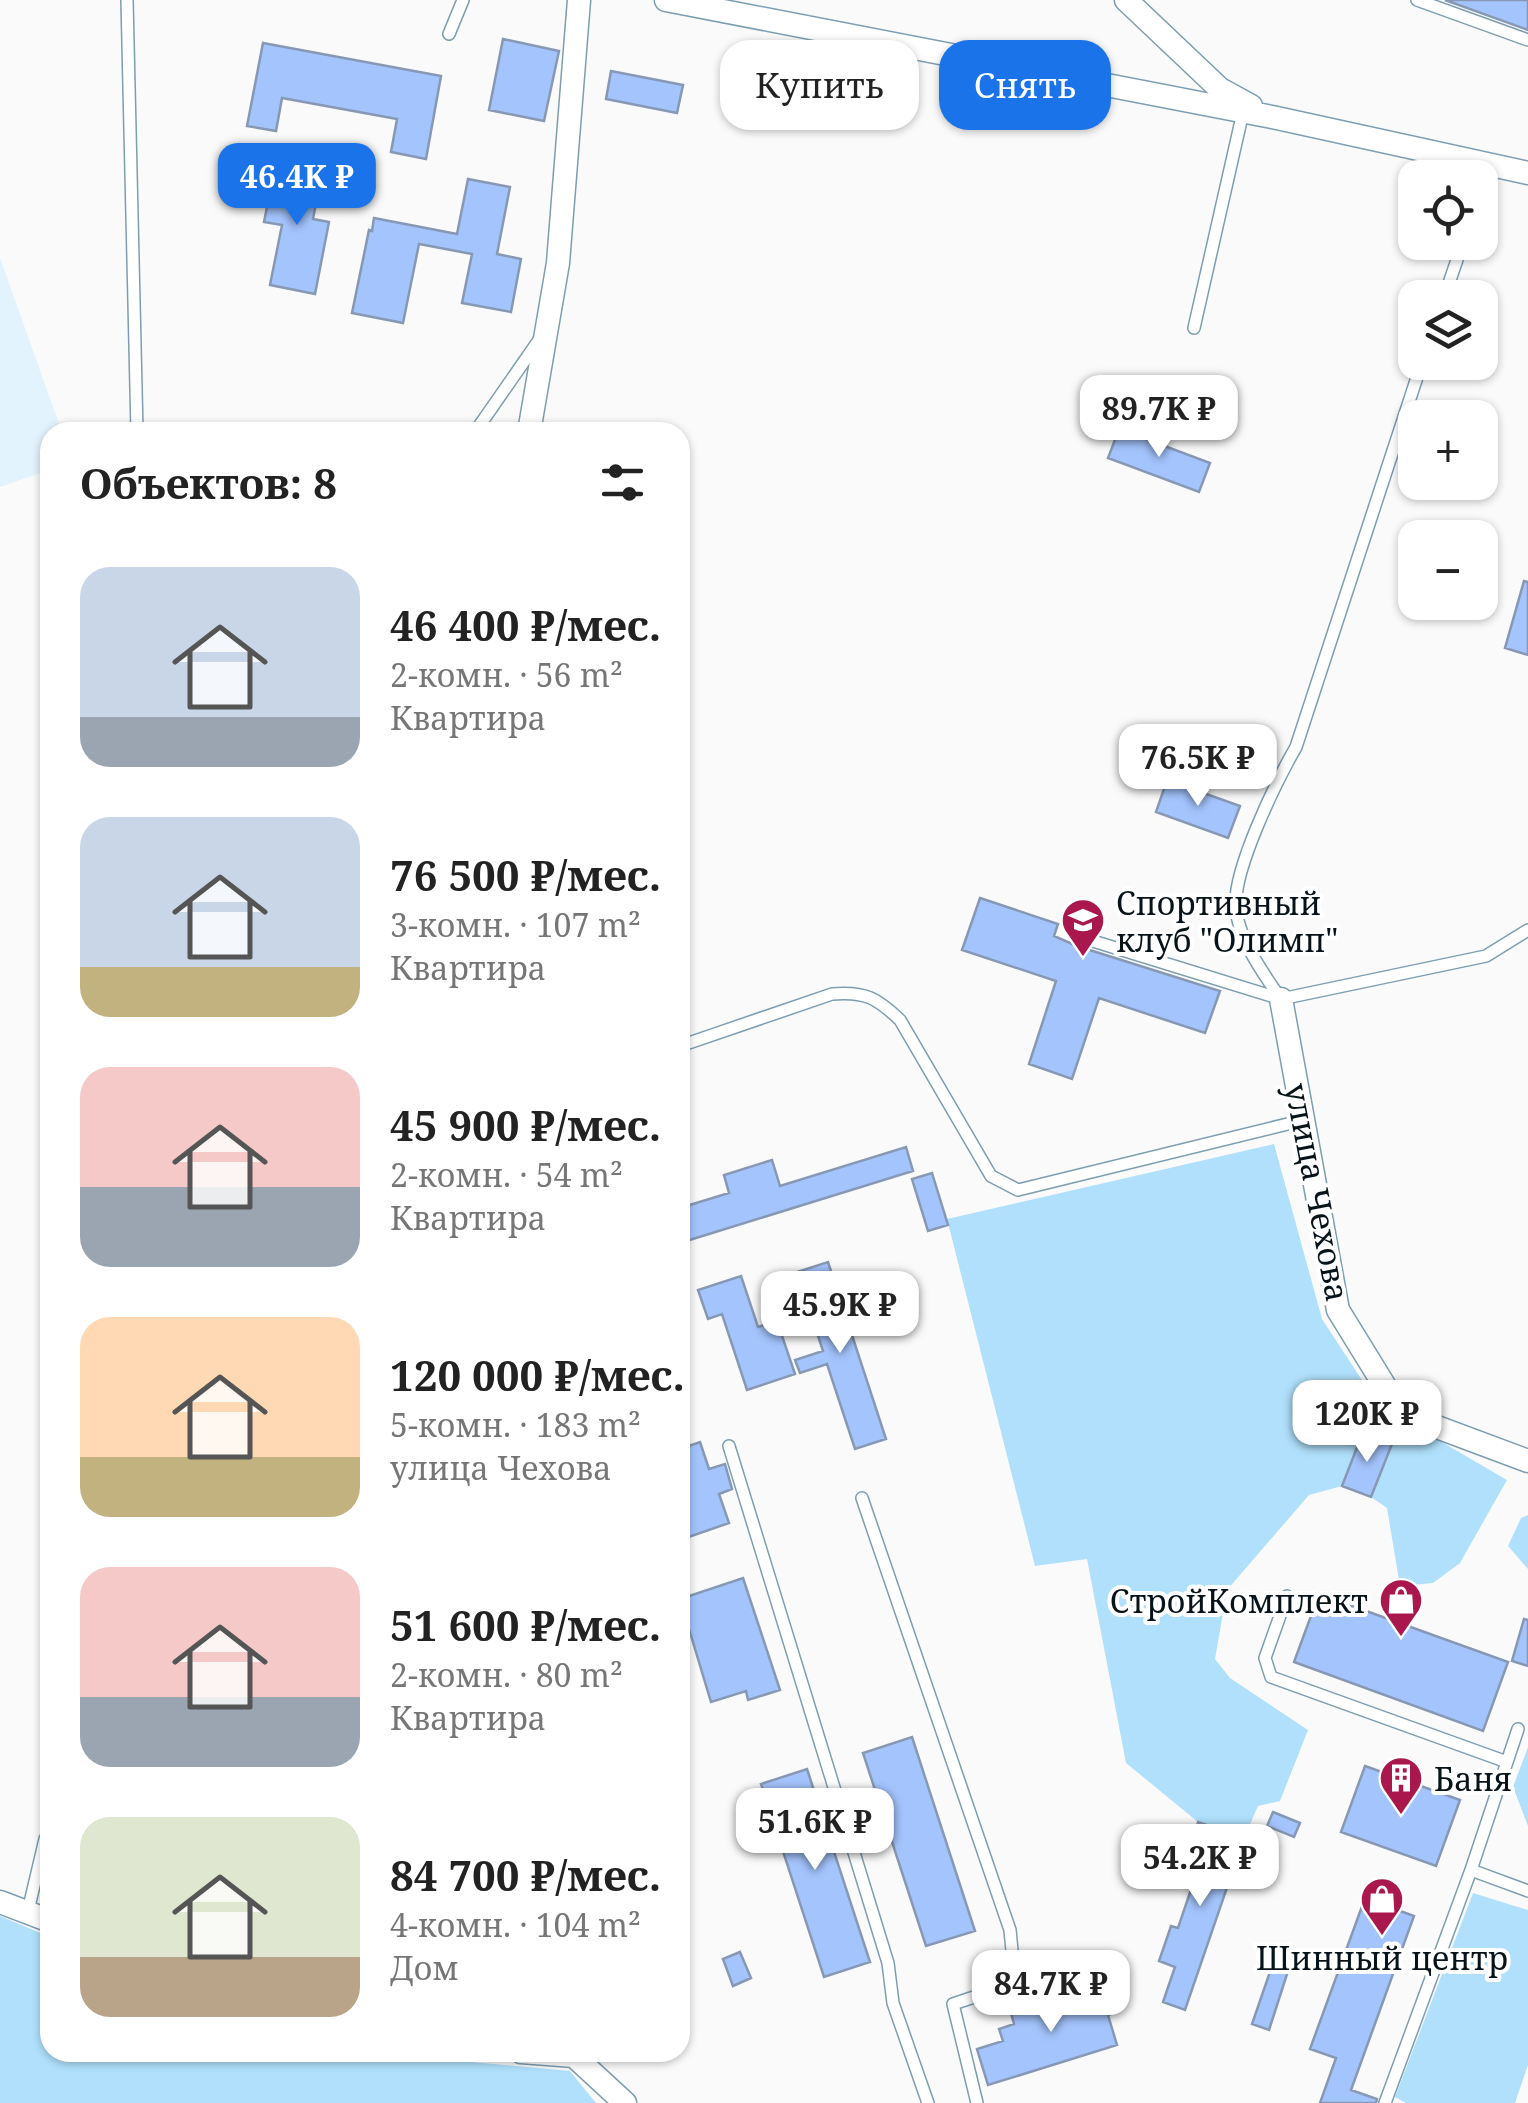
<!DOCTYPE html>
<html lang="ru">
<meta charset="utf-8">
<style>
body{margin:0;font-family:"Noto Serif",serif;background:#f2f2f2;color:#222;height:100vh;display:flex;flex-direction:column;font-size:38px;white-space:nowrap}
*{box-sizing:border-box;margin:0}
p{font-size:32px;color:#767676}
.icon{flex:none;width:55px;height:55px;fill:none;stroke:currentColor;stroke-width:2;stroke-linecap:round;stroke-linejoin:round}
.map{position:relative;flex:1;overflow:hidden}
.sheet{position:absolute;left:40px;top:422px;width:650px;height:1640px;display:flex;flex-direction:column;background:#fff;border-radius:30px;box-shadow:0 2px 8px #0004}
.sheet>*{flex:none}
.guide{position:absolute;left:720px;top:40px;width:658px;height:90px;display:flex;gap:20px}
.tools{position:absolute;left:1398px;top:160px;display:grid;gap:20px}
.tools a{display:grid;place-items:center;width:100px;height:100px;border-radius:20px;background:#fff;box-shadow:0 2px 8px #0004;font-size:50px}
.price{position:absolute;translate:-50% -85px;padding:0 22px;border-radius:20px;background:#fff;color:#222;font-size:32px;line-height:65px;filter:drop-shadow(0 2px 5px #0008)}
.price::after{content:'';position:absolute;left:50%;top:60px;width:30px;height:22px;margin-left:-15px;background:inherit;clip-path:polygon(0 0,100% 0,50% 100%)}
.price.selected{background:#1a73e8;color:#fff}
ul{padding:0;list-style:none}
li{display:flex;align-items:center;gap:30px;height:250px;padding:0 40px}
li span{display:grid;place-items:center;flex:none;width:280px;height:200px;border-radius:30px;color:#555}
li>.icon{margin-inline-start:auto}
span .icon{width:120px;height:120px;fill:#fffc;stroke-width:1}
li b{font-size:42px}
h2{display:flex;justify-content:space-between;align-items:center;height:120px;padding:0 40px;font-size:42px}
.tag{padding:0 35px;border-radius:30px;background:#fff;box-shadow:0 2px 8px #0004;font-size:35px;line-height:90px}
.tag.selected{background:#1a73e8;color:#fff}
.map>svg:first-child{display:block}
.built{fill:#e3f3fd}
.green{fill:#b0e0fc}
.building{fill:#a4c4fd;stroke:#8798b4;stroke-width:2.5}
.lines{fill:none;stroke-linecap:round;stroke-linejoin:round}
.service-casing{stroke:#7d9db1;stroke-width:14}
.minor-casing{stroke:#7d9db1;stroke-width:25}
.service{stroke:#fff;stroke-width:11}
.minor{stroke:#fff;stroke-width:22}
.labels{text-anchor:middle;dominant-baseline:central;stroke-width:8;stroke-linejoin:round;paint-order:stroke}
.poi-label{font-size:32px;fill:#071319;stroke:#fff;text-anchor:start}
.street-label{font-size:32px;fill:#071319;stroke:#fff}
</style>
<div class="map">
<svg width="1528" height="2103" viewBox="0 0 1528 2103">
<rect width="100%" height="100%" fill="#fafafa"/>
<path class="built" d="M 0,258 L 62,432 L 50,432 L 50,470 L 0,487 Z"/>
<path class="green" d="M 1274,1144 L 1322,1319 L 1392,1426 L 1440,1441 L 1507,1480 L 1460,1563 L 1433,1583 L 1400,1586 L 1387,1508 L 1371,1497 L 1342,1486 L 1309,1495 L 1227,1590 L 1215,1659 L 1230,1678 L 1308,1730 L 1280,1801 L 1258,1806 L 1244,1838 L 1198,1822 L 1126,1763 L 1087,1559 L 1035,1566 L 947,1219 Z
M 1528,1515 L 1528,1569 L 1508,1546 L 1521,1518 Z
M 1528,1747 L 1528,1826 L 1513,1787 Z
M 1473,1893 L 1528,1910 L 1528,2065 L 1515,2103 L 1406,2103 L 1395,2097 Z
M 0,1916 L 50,1937 L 50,2052 L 363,2052 L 570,2071 L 596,2103 L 0,2103 Z"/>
<path class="building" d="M 1445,0 L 1528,0 L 1528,30 Z
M 503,39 L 559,51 L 544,121 L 489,110 Z
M 263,43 L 441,76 L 426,159 L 391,152 L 397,119 L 282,98 L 276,131 L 247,126 Z
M 611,71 L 683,85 L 677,113 L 606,99 Z
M 276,162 L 322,171 L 313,219 L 329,222 L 315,294 L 270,285 L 282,225 L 264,222 Z
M 468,179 L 510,187 L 497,254 L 521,259 L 511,312 L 462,303 L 472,254 L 419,244 L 403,323 L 352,313 L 369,230 L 372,231 L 374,218 L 457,234 Z
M 1119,429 L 1210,463 L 1199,492 L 1108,458 Z
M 1524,581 L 1528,582 L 1528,655 L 1505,648 Z
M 1167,780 L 1240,806 L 1228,838 L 1156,812 Z
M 980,898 L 1058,924 L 1054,936 L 1077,946 L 1220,991 L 1205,1033 L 1099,998 L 1072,1079 L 1029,1064 L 1056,981 L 962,950 Z
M 906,1147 L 913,1171 L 683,1242 L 680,1208 L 729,1193 L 724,1175 L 772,1160 L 780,1186 Z
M 932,1173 L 948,1225 L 928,1231 L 912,1179 Z
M 828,1262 L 886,1439 L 855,1449 L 827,1364 L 800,1373 L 795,1360 L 823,1351 L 797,1272 Z
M 741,1276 L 758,1327 L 777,1321 L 795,1374 L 747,1390 L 722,1314 L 708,1319 L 698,1290 Z
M 1363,1432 L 1392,1444 L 1371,1497 L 1342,1486 Z
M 700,1442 L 709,1469 L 725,1464 L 732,1489 L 719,1494 L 729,1523 L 680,1540 L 680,1449 Z
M 743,1578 L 780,1690 L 748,1700 L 746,1691 L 711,1702 L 680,1599 Z
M 1319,1594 L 1508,1662 L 1483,1731 L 1294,1662 Z
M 1524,1619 L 1528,1620 L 1528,1666 L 1512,1661 Z
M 912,1737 L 975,1931 L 926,1946 L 863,1753 Z
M 1365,1766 L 1460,1800 L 1436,1866 L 1341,1832 Z
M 807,1769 L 870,1962 L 824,1977 L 761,1784 Z
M 1273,1812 L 1300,1823 L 1294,1837 L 1267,1826 Z
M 1198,1822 L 1244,1838 L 1185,2010 L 1163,2002 L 1175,1967 L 1159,1961 L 1171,1926 L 1178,1928 L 1201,1860 L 1187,1855 Z
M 1365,1898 L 1414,1916 L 1351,2090 L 1377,2099 L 1376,2103 L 1320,2103 L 1336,2058 L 1310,2049 Z
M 740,1952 L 751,1978 L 733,1986 L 723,1959 Z
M 1272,1966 L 1288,1971 L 1269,2030 L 1252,2024 Z
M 1096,1987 L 1099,1995 L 1111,1992 L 1117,2012 L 1108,2015 L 1117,2045 L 988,2085 L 977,2049 L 1003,2041 L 999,2029 L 1014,2024 L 1011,2013 Z"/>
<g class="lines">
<g class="service-casing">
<path id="service" d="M 127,0 L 137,432
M 1417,0 L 1528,40
M 449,34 L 463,0
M 1480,191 L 1489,165
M 1444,298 L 1463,242
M 1194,328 L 1243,112
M 475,432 L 539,340
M 1080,937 L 1281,999 L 1486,956 L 1528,930
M 1281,999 C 1264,975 1238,938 1236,908 C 1232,871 1277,780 1296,747 L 1422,362
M 680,1046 L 832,994 C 865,991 877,998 900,1020 L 991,1176 L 1018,1190 L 1304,1120
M 729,1446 L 888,1963 L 893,2003 L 928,2103
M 862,1498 L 1010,1930 L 1014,1971 L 995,1990 L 953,2004 L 977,2103
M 1287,1596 L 1265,1658 L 1271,1677 L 1507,1762
M 1518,1729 L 1471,1870 L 1528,1891
M 28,1911 L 45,1839
M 1385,2103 L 1471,1870"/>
</g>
<g class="minor-casing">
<path id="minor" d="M 666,0 L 1272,117 L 1528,173
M 1126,0 L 1220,89 L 1251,106
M 529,432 L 558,263 L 579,0
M 1281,999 L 1338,1310 L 1402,1414 L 1528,1461
M 0,1902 L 50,1921
M 521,2052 L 574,2056 L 625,2103"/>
</g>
<use href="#service" class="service"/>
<use href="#minor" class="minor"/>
</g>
<defs>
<g id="school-pin" transform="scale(2.25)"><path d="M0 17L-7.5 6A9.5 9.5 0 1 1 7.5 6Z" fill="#aa174c" stroke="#fff"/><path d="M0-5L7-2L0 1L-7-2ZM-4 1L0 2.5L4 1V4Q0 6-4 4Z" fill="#fff"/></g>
<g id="shop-pin" transform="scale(2.25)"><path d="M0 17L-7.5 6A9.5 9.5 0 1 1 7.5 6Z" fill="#aa174c" stroke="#fff"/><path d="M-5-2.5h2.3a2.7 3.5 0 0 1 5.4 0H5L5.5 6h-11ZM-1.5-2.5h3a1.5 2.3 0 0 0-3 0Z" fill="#fff"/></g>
<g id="building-pin" transform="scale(2.25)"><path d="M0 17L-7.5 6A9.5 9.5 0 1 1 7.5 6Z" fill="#aa174c" stroke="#fff"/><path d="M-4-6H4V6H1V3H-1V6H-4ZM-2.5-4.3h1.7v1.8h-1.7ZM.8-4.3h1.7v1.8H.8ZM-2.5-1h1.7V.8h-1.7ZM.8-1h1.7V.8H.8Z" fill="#fff"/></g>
</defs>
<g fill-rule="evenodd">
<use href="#school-pin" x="1083" y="920"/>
<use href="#shop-pin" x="1401" y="1600"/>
<use href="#building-pin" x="1401" y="1778"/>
<use href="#shop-pin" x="1382" y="1899"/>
</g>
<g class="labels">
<g class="poi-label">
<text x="1116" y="902">Спортивный<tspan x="1116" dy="37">клуб "Олимп"</tspan></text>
<text x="1368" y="1600" text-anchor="end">СтройКомплект</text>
<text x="1434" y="1778">Баня</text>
<text x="1382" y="1957" text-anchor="middle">Шинный центр</text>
</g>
<g class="street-label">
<text transform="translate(1318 1192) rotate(79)">улица Чехова</text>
</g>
</g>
</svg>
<div class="tools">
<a><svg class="icon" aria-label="locate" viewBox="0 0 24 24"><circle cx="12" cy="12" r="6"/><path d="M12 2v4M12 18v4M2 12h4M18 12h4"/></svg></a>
<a><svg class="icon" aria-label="layers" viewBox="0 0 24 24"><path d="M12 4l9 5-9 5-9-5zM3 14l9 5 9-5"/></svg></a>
<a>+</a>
<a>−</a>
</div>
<b class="price selected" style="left:297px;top:228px">46.4K ₽</b>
<b class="price" style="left:1159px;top:460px">89.7K ₽</b>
<b class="price" style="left:1198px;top:809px">76.5K ₽</b>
<b class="price" style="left:840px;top:1356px">45.9K ₽</b>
<b class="price" style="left:1367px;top:1465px">120K ₽</b>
<b class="price" style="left:815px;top:1873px">51.6K ₽</b>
<b class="price" style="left:1200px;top:1909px">54.2K ₽</b>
<b class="price" style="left:1051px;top:2035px">84.7K ₽</b>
<div class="guide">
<a class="tag">Купить</a>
<a class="tag selected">Снять</a>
</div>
<section class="sheet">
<h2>Объектов: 8<svg class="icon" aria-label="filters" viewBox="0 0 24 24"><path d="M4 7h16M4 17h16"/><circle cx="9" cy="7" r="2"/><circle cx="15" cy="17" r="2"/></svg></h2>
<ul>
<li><span style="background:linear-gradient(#c9d6e8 75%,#9aa5b1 0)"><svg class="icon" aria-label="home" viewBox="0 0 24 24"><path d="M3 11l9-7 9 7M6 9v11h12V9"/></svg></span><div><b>46 400 ₽/мес.</b><p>2-комн. · 56 m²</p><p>Квартира</p></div></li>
<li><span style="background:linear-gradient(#c9d6e8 75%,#c2b280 0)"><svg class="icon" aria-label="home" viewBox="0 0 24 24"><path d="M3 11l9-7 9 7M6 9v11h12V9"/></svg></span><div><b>76 500 ₽/мес.</b><p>3-комн. · 107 m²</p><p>Квартира</p></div></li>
<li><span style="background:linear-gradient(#f6c9c9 60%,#9aa5b1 0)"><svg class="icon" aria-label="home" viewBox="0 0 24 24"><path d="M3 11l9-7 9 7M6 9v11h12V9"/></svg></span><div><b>45 900 ₽/мес.</b><p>2-комн. · 54 m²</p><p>Квартира</p></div></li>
<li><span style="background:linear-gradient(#ffd9b3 70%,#c2b280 0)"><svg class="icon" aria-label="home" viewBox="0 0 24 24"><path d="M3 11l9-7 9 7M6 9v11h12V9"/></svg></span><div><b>120 000 ₽/мес.</b><p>5-комн. · 183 m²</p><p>улица Чехова</p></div></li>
<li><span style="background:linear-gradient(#f6c9c9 65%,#9aa5b1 0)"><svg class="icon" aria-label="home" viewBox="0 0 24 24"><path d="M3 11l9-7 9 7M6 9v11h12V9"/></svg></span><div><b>51 600 ₽/мес.</b><p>2-комн. · 80 m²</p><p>Квартира</p></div></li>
<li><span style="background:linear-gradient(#dfe7d0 70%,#b9a48a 0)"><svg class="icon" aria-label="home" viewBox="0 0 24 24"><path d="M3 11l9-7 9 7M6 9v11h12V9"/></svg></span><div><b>84 700 ₽/мес.</b><p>4-комн. · 104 m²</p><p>Дом</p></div></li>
</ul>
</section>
</div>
